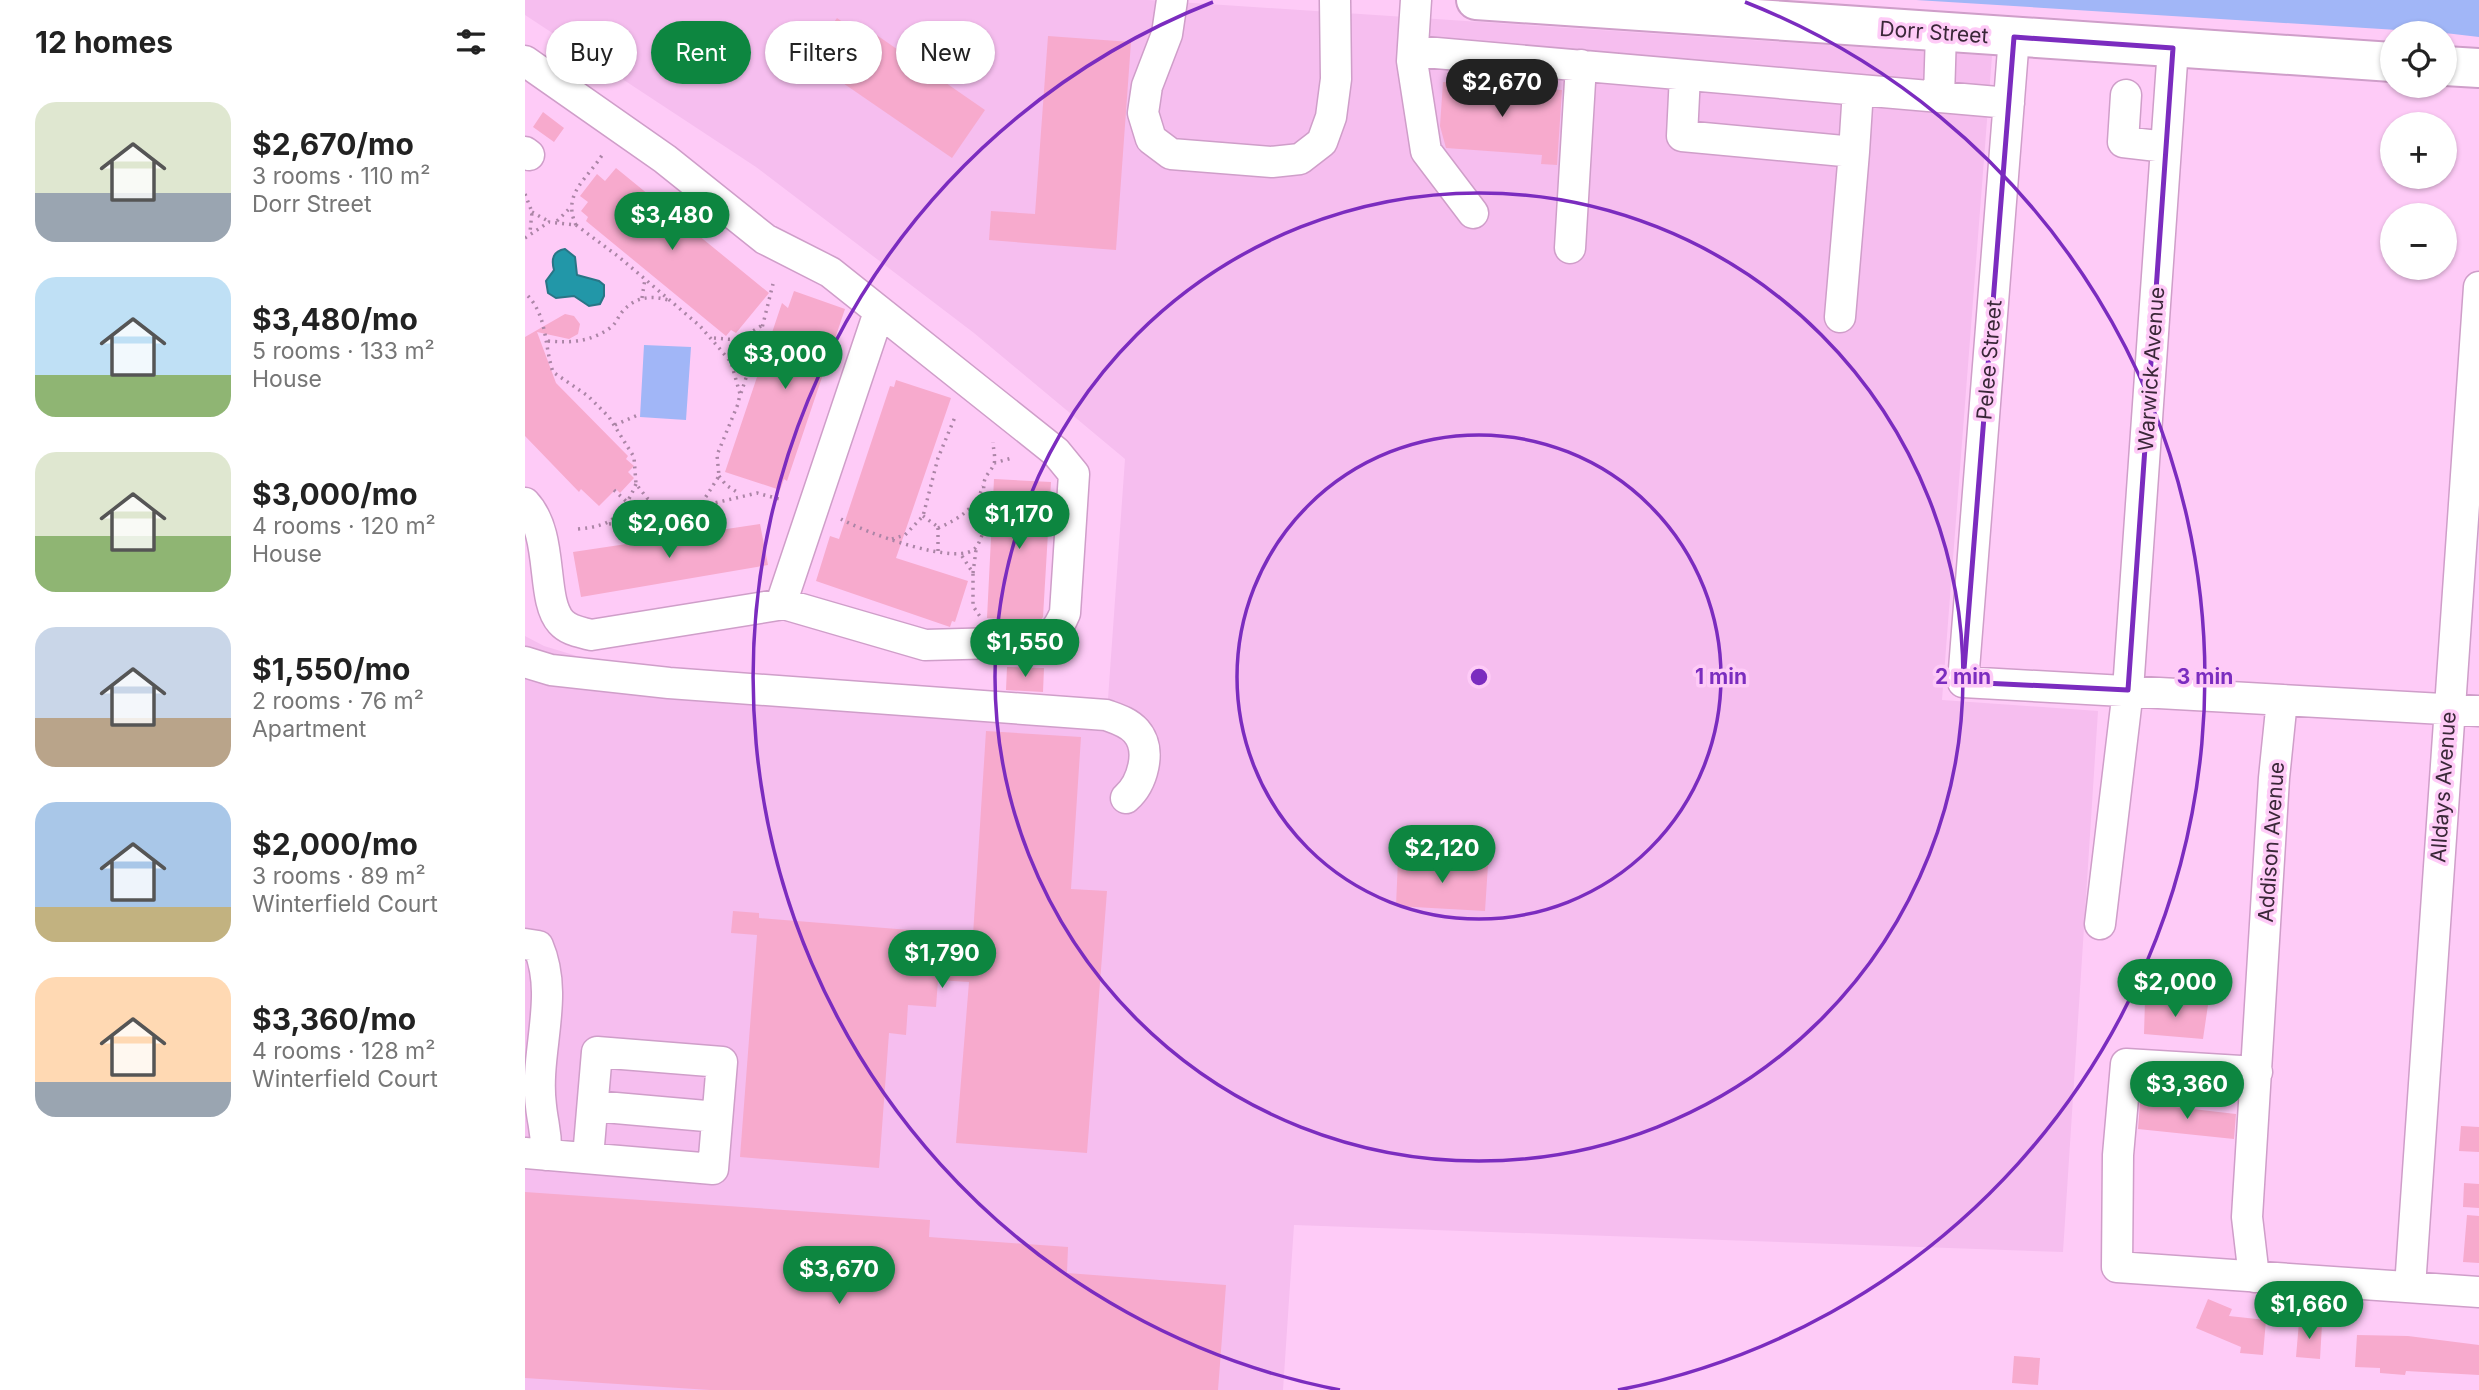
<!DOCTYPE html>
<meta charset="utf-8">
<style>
body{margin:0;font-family:Inter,sans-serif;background:#f6f6f6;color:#222;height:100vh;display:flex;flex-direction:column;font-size:26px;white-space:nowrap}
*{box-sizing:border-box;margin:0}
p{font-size:23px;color:#767676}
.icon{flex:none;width:38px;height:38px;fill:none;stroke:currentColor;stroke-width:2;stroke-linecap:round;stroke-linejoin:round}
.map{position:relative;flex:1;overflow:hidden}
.side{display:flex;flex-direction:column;background:#fff;width:525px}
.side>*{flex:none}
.hud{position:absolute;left:21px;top:21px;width:665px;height:63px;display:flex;gap:14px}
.fabs{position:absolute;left:1855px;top:21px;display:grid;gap:14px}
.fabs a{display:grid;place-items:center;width:77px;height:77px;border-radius:50%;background:#fff;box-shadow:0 2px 5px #0004;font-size:35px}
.price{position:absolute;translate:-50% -60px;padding:0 16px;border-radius:24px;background:#0d8640;color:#fff;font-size:23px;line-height:46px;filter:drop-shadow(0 2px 4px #0008)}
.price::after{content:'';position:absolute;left:50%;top:42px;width:21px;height:16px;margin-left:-10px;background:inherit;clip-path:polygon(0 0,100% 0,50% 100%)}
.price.current{background:#222;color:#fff}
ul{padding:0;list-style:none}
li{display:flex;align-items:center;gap:21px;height:175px;padding:0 35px}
li span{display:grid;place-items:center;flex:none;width:196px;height:140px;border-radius:21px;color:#555}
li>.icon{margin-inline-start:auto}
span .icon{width:84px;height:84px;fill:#fffc;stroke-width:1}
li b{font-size:30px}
h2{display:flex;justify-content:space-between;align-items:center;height:84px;padding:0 35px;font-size:30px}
.tag{padding:0 24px;border-radius:32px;background:#fff;box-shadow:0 2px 5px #0004;font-size:24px;line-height:63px}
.tag.current{background:#0d8640;color:#fff}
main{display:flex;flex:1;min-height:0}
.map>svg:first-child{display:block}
.built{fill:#f6beef}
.green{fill:#a1b6f7}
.water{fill:#2297a8;stroke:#297586;stroke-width:2}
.building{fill:#f7aacd}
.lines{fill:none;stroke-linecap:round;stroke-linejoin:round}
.minor-casing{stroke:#cf9ec9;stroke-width:33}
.major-casing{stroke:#cf9ec9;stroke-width:42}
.path{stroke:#ab85a6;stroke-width:3.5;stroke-dasharray:2 5;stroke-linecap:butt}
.minor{stroke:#fff;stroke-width:30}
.major{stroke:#fff;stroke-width:38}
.marked{fill:none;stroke:#7b2cbf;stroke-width:5;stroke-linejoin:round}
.ring{fill:none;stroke:#7b2cbf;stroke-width:3.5}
.labels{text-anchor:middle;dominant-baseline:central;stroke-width:7;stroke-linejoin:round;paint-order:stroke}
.street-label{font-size:21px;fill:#3a2738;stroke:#fecbf7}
.centre{fill:#7b2cbf;stroke:#fecbf7;stroke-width:3.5}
.ring-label{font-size:21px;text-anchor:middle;font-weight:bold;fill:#7b2cbf;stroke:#fecbf7;stroke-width:7;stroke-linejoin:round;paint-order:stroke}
</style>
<main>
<section class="side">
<h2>12 homes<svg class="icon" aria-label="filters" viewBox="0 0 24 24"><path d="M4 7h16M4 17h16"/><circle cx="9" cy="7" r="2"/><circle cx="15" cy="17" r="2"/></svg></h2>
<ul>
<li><span style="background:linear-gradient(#dfe7d0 65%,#9aa5b1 0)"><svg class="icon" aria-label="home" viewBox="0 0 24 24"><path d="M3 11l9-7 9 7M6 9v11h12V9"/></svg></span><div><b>$2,670/mo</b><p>3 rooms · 110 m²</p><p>Dorr Street</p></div></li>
<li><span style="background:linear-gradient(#bfe0f5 70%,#8fb573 0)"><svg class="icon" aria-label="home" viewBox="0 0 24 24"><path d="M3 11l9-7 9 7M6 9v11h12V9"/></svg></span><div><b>$3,480/mo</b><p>5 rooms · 133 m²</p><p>House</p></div></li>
<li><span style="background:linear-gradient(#dfe7d0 60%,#8fb573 0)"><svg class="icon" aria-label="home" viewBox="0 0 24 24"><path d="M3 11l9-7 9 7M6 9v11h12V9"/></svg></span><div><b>$3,000/mo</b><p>4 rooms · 120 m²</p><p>House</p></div></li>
<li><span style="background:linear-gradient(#c9d6e8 65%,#b9a48a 0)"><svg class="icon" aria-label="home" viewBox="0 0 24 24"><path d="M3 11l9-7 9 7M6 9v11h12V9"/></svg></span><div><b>$1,550/mo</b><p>2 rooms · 76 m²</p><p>Apartment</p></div></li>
<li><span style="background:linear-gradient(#a9c7e8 75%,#c2b280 0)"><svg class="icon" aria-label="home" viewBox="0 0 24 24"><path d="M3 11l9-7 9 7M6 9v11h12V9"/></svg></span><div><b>$2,000/mo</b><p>3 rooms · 89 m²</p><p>Winterfield Court</p></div></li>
<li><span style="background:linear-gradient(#ffd9b3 75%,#9aa5b1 0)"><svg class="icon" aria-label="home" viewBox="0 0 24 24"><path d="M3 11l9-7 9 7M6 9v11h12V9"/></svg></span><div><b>$3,360/mo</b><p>4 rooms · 128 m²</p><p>Winterfield Court</p></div></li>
</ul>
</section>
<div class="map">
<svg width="1954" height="1390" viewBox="0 0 1954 1390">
<rect width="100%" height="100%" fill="#fecbf7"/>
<path class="built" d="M 0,0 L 623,0 L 1467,56 L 1417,700 L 1573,711 L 1538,1252 L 769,1225 L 758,1390 L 0,1390 L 0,636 L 19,646 L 78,664 L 583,699 L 600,459 L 449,333 L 231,167 L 0,15 Z"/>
<path class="green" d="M 1391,0 L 1954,0 L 1954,37 L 1920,33 Z
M 119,345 L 166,347 L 161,420 L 115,417 Z"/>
<path class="water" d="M 40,249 L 50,257 L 52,275 L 74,281 L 79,285 L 79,296 L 75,304 L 64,306 L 49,296 L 31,298 L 23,293 L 21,281 L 29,270 C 26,259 28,251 40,249 Z"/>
<path class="building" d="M 312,18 L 335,34 L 340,27 L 460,110 L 427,158 L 283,59 Z
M 523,36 L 606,42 L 591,250 L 464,240 L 466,211 L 510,214 Z
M 918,82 L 1037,90 L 1032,165 L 1016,164 L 1017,155 L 921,148 L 915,126 Z
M 18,112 L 39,128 L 29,142 L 8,127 Z
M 91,168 L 244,293 L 211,333 L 206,330 L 201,336 L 61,221 L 63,217 L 56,211 L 63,202 L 55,196 L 72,174 L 80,181 Z
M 269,291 L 320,309 L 262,481 L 259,479 L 255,490 L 200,472 L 257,303 L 263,308 Z
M 40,314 L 49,316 L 55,324 L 53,334 L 44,339 L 12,332 L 31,383 L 103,456 L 101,459 L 109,466 L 103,472 L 109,478 L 95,493 L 91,489 L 74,506 L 56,489 L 54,492 L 0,436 L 0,337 Z
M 371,380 L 426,398 L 371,558 L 443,581 L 430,622 L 427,621 L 425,627 L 291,581 L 305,536 L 314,539 L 365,386 L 369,387 Z
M 469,479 L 526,482 L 518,617 L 515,621 L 503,620 L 503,625 L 475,625 L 476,619 L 462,618 Z
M 235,524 L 243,565 L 56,597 L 48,552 Z
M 482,667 L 519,668 L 518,692 L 481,690 Z
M 461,731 L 556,737 L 546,889 L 582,891 L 562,1153 L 431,1143 L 444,982 L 413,980 L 411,1007 L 383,1005 L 381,1035 L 364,1033 L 354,1168 L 215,1157 L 232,935 L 206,933 L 208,911 L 234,913 L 234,918 L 448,935 Z
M 873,860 L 963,865 L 960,911 L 871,906 Z
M 1620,1000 L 1683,1005 L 1678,1039 L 1619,1034 Z
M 1615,1103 L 1711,1114 L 1709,1139 L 1613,1129 Z
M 1936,1126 L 1954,1127 L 1954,1152 L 1934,1151 Z
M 1939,1183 L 1954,1184 L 1954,1208 L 1938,1207 Z
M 0,1192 L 405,1220 L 404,1237 L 543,1247 L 542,1273 L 701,1285 L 693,1390 L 185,1390 L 0,1378 Z
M 1942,1215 L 1954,1216 L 1954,1263 L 1938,1262 Z
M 1683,1299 L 1707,1309 L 1704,1316 L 1741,1320 L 1738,1355 L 1715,1353 L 1716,1347 L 1671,1328 Z
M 1774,1322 L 1797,1324 L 1795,1359 L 1771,1357 Z
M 1832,1335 L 1883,1336 L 1954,1345 L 1954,1375 L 1881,1371 L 1880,1375 L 1855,1373 L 1855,1368 L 1830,1367 Z
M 1489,1356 L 1515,1358 L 1513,1385 L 1487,1383 Z"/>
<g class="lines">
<g class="minor-casing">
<path id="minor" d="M 647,0 L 642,34 L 622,86 L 618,113 L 626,139 L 646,154 L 747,162 L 775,159 L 797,142 L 806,117 L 811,79 L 810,0
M 891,0 L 887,61 L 901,151 L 948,213
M 1489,37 L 1438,682 L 1954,711
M 888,51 L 1484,103
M 0,61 L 140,159 L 240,239 L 305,272 L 531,452 L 549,474 L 540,613 C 533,630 527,637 509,642 L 400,645 L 259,604 L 66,635 C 56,632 44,631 36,622 C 15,599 30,535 0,503
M 1160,75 L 1157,136 L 1329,152 L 1333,90
M 1601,95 L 1598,142 L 1641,147
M 1414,97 L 1416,32
M 0,152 L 4,155
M 1045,248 L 1056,65
M 1315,317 L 1329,152
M 256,604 L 354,312
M 0,662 L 26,670 L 144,683 L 581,715 C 592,719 603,722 611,731 C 628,750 617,784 601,798
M 1575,924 L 1603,690 L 1648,48
M 0,944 L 13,946 C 35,997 9,1053 16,1106 C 18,1126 22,1132 21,1155
M 1732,1072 L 1601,1064 L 1593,1155 L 1592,1267 L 1954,1292
M 68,1106 L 192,1117
M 0,1153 L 188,1169 L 197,1062 L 72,1052 L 63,1157
M 1729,1277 L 1722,1217 L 1749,778 L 1757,700
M 1885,1287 L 1954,287"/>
</g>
<g class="major-casing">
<path id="major" d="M 951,0 L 1867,62
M 1920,66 L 1954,68"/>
</g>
<path class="path" d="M 0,194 L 7,212 L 5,232
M 7,212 L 23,221
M 32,221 L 45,208
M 51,225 C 36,193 64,178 79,152
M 0,238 L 24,222 L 51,225 L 94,257 L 175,326 L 206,362 L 215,394 L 213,404 L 192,455 L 194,476 L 175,506 L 141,513 L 122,498 L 111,484 L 109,457 L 84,417 L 63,396 L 28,372 C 19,346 23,314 0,293
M 117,298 L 120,279
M 189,338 L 213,340 L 236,326
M 23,341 C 46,343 65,342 85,328 C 92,323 93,316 98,311 C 110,297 126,295 143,300
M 216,393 L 235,336 L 248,284
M 90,425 L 115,414
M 469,463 L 487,458
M 194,476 L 201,485 L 215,494
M 89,490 L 103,503
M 177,506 L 232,493 L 258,500
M 446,508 L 458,519
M 398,516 L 413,527
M 316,519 C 337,531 438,570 452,546 C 464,527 457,503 459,483 C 460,475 467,470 469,464 C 471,458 468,448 468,442
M 84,524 L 145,514
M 413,528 C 434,519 451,508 458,486
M 413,528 L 413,552
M 53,529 C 88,526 97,516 111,484
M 367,539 L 380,535 L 398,516 L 413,458 L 430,417
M 437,556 L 448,573 L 448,606 L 456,618
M 448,573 L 451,550"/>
<use href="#minor" class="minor"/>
<use href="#major" class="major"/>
</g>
<path class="marked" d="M 1489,37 L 1648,48 L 1603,690 L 1438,682 Z"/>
<g class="ring">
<circle cx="954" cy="677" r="242"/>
<circle cx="954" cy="677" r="484"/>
<path d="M815 1390A726 726 0 0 1 688 2M1220 2A726 726 0 0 1 1093 1390"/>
</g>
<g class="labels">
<g class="street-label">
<text transform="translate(1409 32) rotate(4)">Dorr Street</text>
<text transform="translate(1464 360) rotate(-85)">Pelee Street</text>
<text transform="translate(1626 369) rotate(-86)">Warwick Avenue</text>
<text transform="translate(1918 787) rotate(-86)">Alldays Avenue</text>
<text transform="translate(1746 842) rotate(-86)">Addison Avenue</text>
</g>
</g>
<circle cx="954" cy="677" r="10" class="centre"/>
<g class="ring-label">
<text x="1196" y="684">1 min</text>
<text x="1438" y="684">2 min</text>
<text x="1680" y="684">3 min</text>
</g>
</svg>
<div class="fabs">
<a><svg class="icon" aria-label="locate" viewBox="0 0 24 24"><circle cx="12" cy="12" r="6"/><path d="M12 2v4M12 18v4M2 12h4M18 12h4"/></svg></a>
<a>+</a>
<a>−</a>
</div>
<b class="price current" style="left:977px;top:119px">$2,670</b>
<b class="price" style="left:147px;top:252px">$3,480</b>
<b class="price" style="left:260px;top:391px">$3,000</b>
<b class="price" style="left:494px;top:551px">$1,170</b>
<b class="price" style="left:144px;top:560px">$2,060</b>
<b class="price" style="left:500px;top:679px">$1,550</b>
<b class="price" style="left:917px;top:885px">$2,120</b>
<b class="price" style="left:417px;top:990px">$1,790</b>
<b class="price" style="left:1650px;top:1019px">$2,000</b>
<b class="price" style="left:1662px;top:1121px">$3,360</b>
<b class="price" style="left:314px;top:1306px">$3,670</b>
<b class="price" style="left:1784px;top:1341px">$1,660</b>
<div class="hud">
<a class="tag">Buy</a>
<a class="tag current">Rent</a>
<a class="tag">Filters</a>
<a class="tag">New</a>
</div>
</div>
</main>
